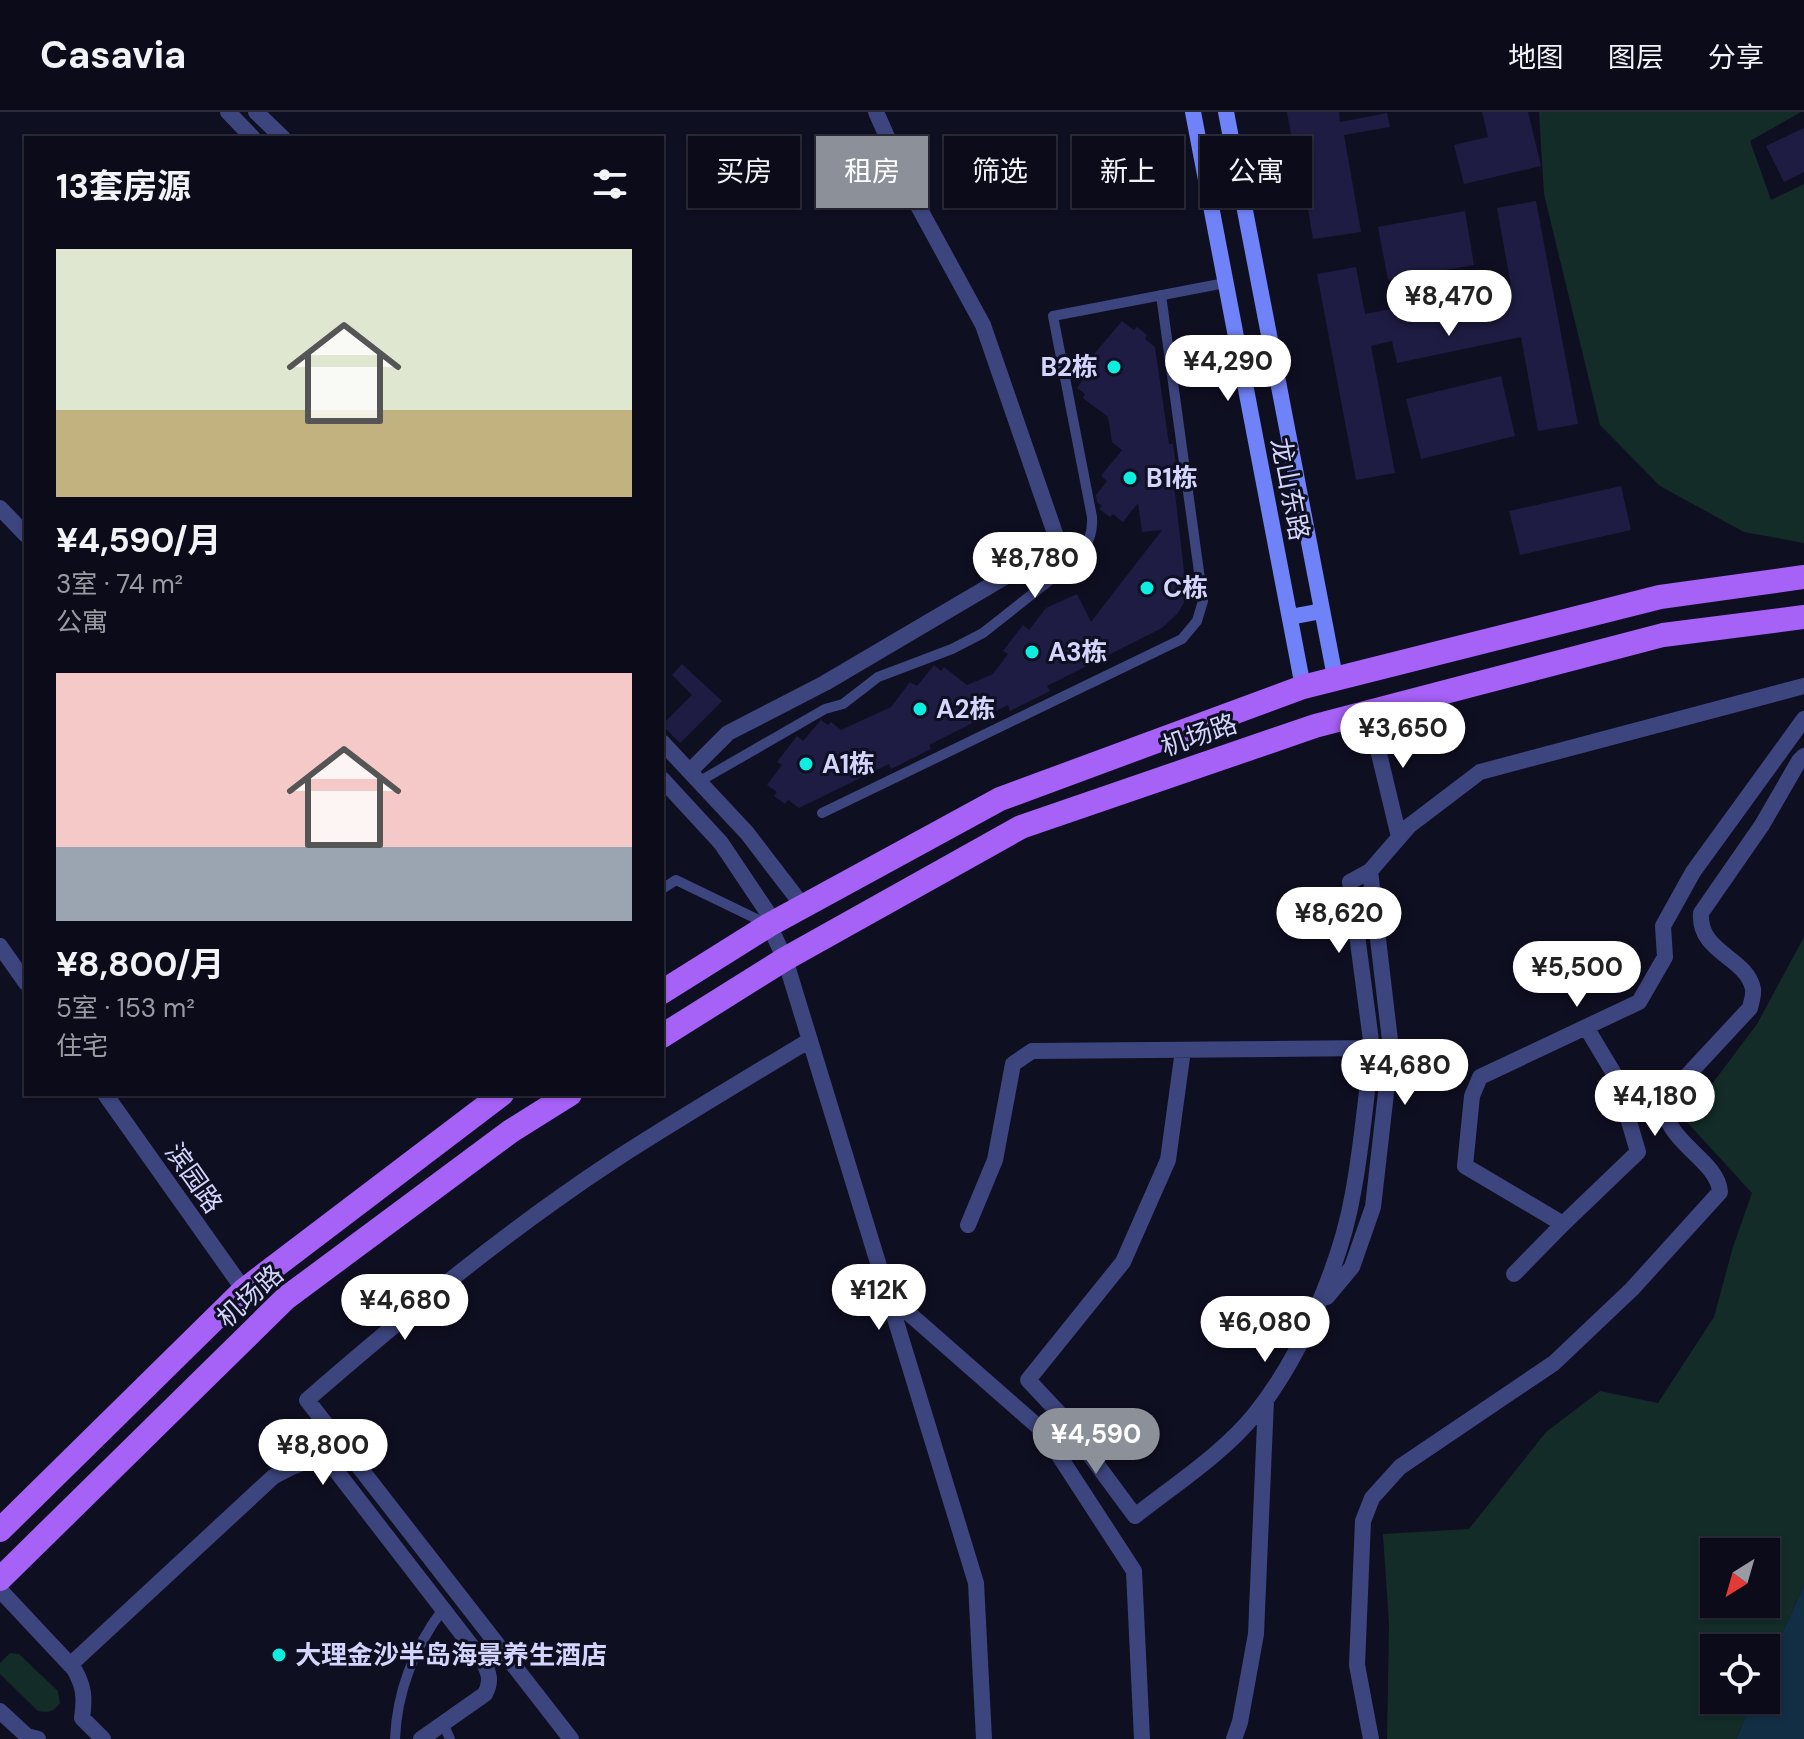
<!DOCTYPE html>
<html lang="zh">
<meta charset="utf-8">
<style>
body{margin:0;font-family:"DM Sans","Noto Sans SC",sans-serif;background:#141423;color:#f1f3f6;height:100vh;display:flex;flex-direction:column;font-size:30px;white-space:nowrap}
*{box-sizing:border-box;margin:0}
p{font-size:26px;color:#9a9ba2}
.icon{flex:none;width:44px;height:44px;fill:none;stroke:currentColor;stroke-width:2;stroke-linecap:round;stroke-linejoin:round}
.map{position:relative;flex:1;overflow:hidden}
.panel{position:absolute;left:24px;top:24px;width:640px;height:960px;display:flex;flex-direction:column;background:#0b0b1a;border-radius:0px;box-shadow:0 2px 6px #0004,0 0 0 2px #2b2b39}
.panel>*{flex:none}
.banner{position:absolute;left:688px;top:24px;width:760px;height:72px;display:flex;gap:16px}
.needle{width:52px;rotate:217deg}
.fabs{position:absolute;left:1700px;top:1426px;display:grid;gap:16px}
.fabs a{display:grid;place-items:center;width:80px;height:80px;border-radius:0px;background:#0b0b1a;box-shadow:0 2px 6px #0004,0 0 0 2px #2b2b39;font-size:40px}
.price{position:absolute;translate:-50% -68px;padding:0 18px;border-radius:28px;background:#fff;color:#222;font-size:26px;line-height:52px;filter:drop-shadow(0 2px 4px #0008)}
.price::after{content:'';position:absolute;left:50%;top:48px;width:24px;height:18px;margin-left:-12px;background:inherit;clip-path:polygon(0 0,100% 0,50% 100%)}
.price.on{background:#8c9099;color:#fff}
ul{padding:0;list-style:none}
li{display:grid;align-content:center;gap:16px;height:424px;padding:0 32px}
li span{display:grid;place-items:center;height:248px;border-radius:0px;color:#555}
li>.icon{margin-inline-start:auto}
span .icon{width:144px;height:144px;fill:#fffc;stroke-width:1}
li b{font-size:34px}
h2{display:flex;justify-content:space-between;align-items:center;height:96px;padding:0 32px;font-size:34px}
.pill{padding:0 28px;border-radius:0px;background:#0b0b1a;box-shadow:0 2px 6px #0004,0 0 0 2px #2b2b39;font-size:28px;line-height:72px}
.pill.on{background:#8c9099;color:#fff}
header{display:flex;align-items:center;gap:48px;box-sizing:border-box;height:112px;padding:0 40px;background:#0b0b1a;border-bottom:2px solid #2b2b39}
header strong{font-size:38px}
nav{display:flex;gap:44px;margin-inline-start:auto;font-size:28px}
.map>svg:first-child{display:block}
.green{fill:#132c27;fill-rule:evenodd}
.water{fill:#112e45}
.building{fill:#1e1c42}
.lines{fill:none;stroke-linecap:round;stroke-linejoin:round}
.lane{stroke:#3d457f;stroke-width:10}
.street{stroke:#3d457f;stroke-width:16}
.secondary{stroke:#7082f7;stroke-width:16}
.primary{stroke:#a661f6;stroke-width:24}
.poi-dot{fill:#0deee0;stroke:#0f0f22;stroke-width:3}
.labels{text-anchor:middle;dominant-baseline:central;stroke-width:6;stroke-linejoin:round;paint-order:stroke}
.poi-label{font-size:26px;font-weight:bold;fill:#d3d5fd;stroke:#0f0f22;text-anchor:start}
.street-label{font-size:26px;fill:#d3d5fd;stroke:#0f0f22}
</style>
<header>
<strong>Casavia</strong>
<nav><a>地图</a><a>图层</a><a>分享</a></nav>
</header>
<div class="map">
<svg width="1804" height="1627" viewBox="0 0 1804 1627">
<rect width="100%" height="100%" fill="#0f0f22"/>
<path class="green" d="M 1539,0 L 1801,0 L 1750,29 L 1771,88 L 1804,72 L 1804,431 L 1744,420 L 1660,374 L 1600,313 L 1544,82 Z
M 1804,825 L 1804,1473 L 1766,1557 L 1766,1536 L 1714,1536 L 1714,1588 L 1753,1588 L 1736,1627 L 1387,1627 L 1389,1512 L 1383,1422 L 1469,1417 L 1546,1320 L 1600,1279 L 1658,1291 L 1714,1205 L 1733,1135 L 1752,1081 L 1685,1008 L 1757,912 ZM 1714,1440 L 1766,1440 L 1766,1492 L 1714,1492 Z
M 10,1541 L 19,1542 L 58,1579 L 60,1591 C 53,1600 49,1601 38,1599 L 0,1562 L 0,1551 Z"/>
<path class="water" d="M 1804,1473 L 1804,1627 L 1736,1627 L 1753,1588 L 1766,1588 L 1766,1557 Z"/>
<path class="building" d="M 1287,0 L 1339,0 L 1340,10 L 1387,1 L 1390,15 L 1344,23 L 1361,120 L 1313,127 L 1299,43 L 1295,44 Z
M 1482,0 L 1528,0 L 1541,54 L 1464,72 L 1454,33 L 1488,25 Z
M 1804,16 L 1804,60 L 1784,70 L 1766,34 Z
M 1536,89 L 1578,312 L 1538,319 L 1521,225 L 1397,251 L 1392,229 L 1371,234 L 1395,361 L 1356,368 L 1317,162 L 1356,155 L 1365,202 L 1511,173 L 1497,96 Z
M 1465,99 L 1474,153 L 1388,168 L 1378,115 Z
M 1122,209 L 1134,218 L 1137,215 L 1147,223 L 1145,227 L 1155,235 L 1169,332 L 1173,332 L 1176,354 L 1172,355 L 1187,485 L 1178,501 L 1162,516 L 1047,574 L 1050,579 L 1010,599 L 1008,593 L 929,633 L 931,637 L 891,657 L 889,652 L 799,696 L 788,688 L 785,692 L 774,684 L 777,680 L 767,673 L 782,653 L 777,650 L 797,624 L 803,629 L 821,608 L 828,613 L 831,610 L 841,618 L 891,595 L 910,570 L 917,574 L 934,553 L 941,559 L 944,555 L 967,573 L 993,562 L 1008,542 L 1003,539 L 1023,513 L 1029,518 L 1046,496 L 1077,482 L 1091,510 L 1162,418 L 1142,420 L 1138,391 L 1123,410 L 1113,402 L 1110,405 L 1099,397 L 1102,394 L 1097,390 L 1096,383 L 1107,369 L 1101,364 L 1122,338 L 1112,330 L 1108,305 L 1083,286 L 1085,282 L 1077,276 L 1090,257 L 1085,253 Z
M 1501,264 L 1515,324 L 1421,347 L 1406,287 Z
M 1621,374 L 1631,418 L 1520,443 L 1509,399 Z
M 682,552 L 722,589 L 680,631 L 662,613 L 692,583 L 672,563 Z"/>
<g class="lines">
<path class="lane" d="M 700,669 L 825,597 L 843,592 L 878,565 L 952,537 L 983,521 L 1078,446 C 1088,432 1093,422 1092,405 L 1053,204 L 1225,171
M 822,701 L 1182,527 L 1197,509 L 1203,489 L 1161,183
M 662,777 L 676,768 L 767,812
M 443,1611 L 450,1627
M 395,1627 C 397,1578 414,1536 443,1497"/>
<path class="street" d="M 228,0 L 253,26
M 256,0 L 283,26
M 0,396 L 26,423
M 1369,600 L 1399,725
M 662,630 L 747,721 L 803,794
M 690,659 L 728,621 L 825,571 L 1059,433 L 983,213 L 917,92 L 876,0
M 662,667 L 721,731 L 774,810
M 769,813 L 785,847 L 976,1471 L 984,1627
M 0,834 L 26,871
M 1183,938 L 1168,1048 L 1123,1150 L 1028,1268 L 1058,1300 L 1135,1404 C 1173,1374 1225,1340 1255,1302 C 1300,1247 1341,1151 1353,1081 C 1362,1034 1366,984 1372,936
M 105,982 L 244,1178
M 1563,1112 L 1638,1040 L 1616,965 L 1586,915
M 968,1113 L 995,1048 L 1013,952 L 1032,939 L 1372,936 L 1350,770 L 1370,759 L 1409,714 L 1480,660 L 1804,574
M 1514,1162 L 1563,1112 L 1465,1054 L 1472,984 L 1480,965 L 1639,890 L 1665,845 L 1663,814 L 1693,760 L 1804,607
M 888,1183 L 1043,1319 L 1134,1459 L 1142,1627
M 1327,1185 L 1352,1155 L 1373,1095 L 1391,937 L 1370,759
M 0,1478 L 74,1557 C 84,1574 85,1586 82,1606 L 103,1627
M 70,1553 L 273,1365 C 294,1353 310,1343 334,1356 L 483,1549 C 489,1561 492,1569 485,1582 L 421,1627
M 0,1599 L 27,1624 L 38,1627
M 571,1627 L 307,1288 C 405,1203 505,1120 613,1049 C 678,1007 744,968 810,928
M 1234,1627 L 1240,1610 L 1256,1522 L 1266,1288
M 1371,1627 L 1357,1553 L 1363,1409 L 1372,1386 L 1400,1355 L 1554,1251 L 1632,1177 L 1720,1080 C 1718,1044 1648,1024 1671,981 L 1750,896 C 1751,891 1754,883 1753,877 C 1747,845 1698,841 1701,801 L 1762,713 L 1799,649 L 1804,644"/>
<path class="secondary" d="M 1193,0 L 1303,575
M 1226,0 L 1335,565
M 1290,505 L 1322,499"/>
<path class="primary" d="M 662,880 L 769,813 L 1000,687 L 1303,575 L 1660,485 L 1804,465
M 662,924 L 785,847 L 1021,715 L 1315,614 L 1663,523 L 1804,505
M 0,1418 L 244,1178 L 502,982
M 0,1467 L 286,1186 L 511,1019 L 570,982"/>
</g>
<g class="poi-dot">
<circle cx="1114" cy="255" r="8"/>
<circle cx="1130" cy="366" r="8"/>
<circle cx="1147" cy="476" r="8"/>
<circle cx="1032" cy="540" r="8"/>
<circle cx="920" cy="597" r="8"/>
<circle cx="806" cy="652" r="8"/>
<circle cx="279" cy="1543" r="8"/>
</g>
<g class="labels">
<g class="poi-label">
<text x="1098" y="255" text-anchor="end">B2栋</text>
<text x="1146" y="366">B1栋</text>
<text x="1163" y="476">C栋</text>
<text x="1048" y="540">A3栋</text>
<text x="936" y="597">A2栋</text>
<text x="822" y="652">A1栋</text>
<text x="295" y="1543">大理金沙半岛海景养生酒店</text>
</g>
<g class="street-label">
<text transform="translate(1290 377) rotate(79)">龙山东路</text>
<text transform="translate(1199 623) rotate(-19)">机场路</text>
<text transform="translate(194 1066) rotate(55)">滨园路</text>
<text transform="translate(250 1184) rotate(-42)">机场路</text>
</g>
</g>
</svg>
<div class="fabs">
<a><svg class="needle" viewBox="-14 -14 28 28"><path d="M0-13l5 13h-10z" fill="#e53935"/><path d="M0 13l5-13h-10z" fill="#9a9ba2"/></svg></a>
<a><svg class="icon" aria-label="locate" viewBox="0 0 24 24"><circle cx="12" cy="12" r="6"/><path d="M12 2v4M12 18v4M2 12h4M18 12h4"/></svg></a>
</div>
<b class="price" style="left:1449px;top:226px">¥8,470</b>
<b class="price" style="left:1228px;top:291px">¥4,290</b>
<b class="price" style="left:1035px;top:488px">¥8,780</b>
<b class="price" style="left:1403px;top:658px">¥3,650</b>
<b class="price" style="left:1339px;top:843px">¥8,620</b>
<b class="price" style="left:1577px;top:897px">¥5,500</b>
<b class="price" style="left:1405px;top:995px">¥4,680</b>
<b class="price" style="left:1655px;top:1026px">¥4,180</b>
<b class="price" style="left:879px;top:1220px">¥12K</b>
<b class="price" style="left:405px;top:1230px">¥4,680</b>
<b class="price" style="left:1265px;top:1252px">¥6,080</b>
<b class="price on" style="left:1096px;top:1364px">¥4,590</b>
<b class="price" style="left:323px;top:1375px">¥8,800</b>
<div class="banner">
<a class="pill">买房</a>
<a class="pill on">租房</a>
<a class="pill">筛选</a>
<a class="pill">新上</a>
<a class="pill">公寓</a>
</div>
<section class="panel">
<h2>13套房源<svg class="icon" aria-label="filters" viewBox="0 0 24 24"><path d="M4 7h16M4 17h16"/><circle cx="9" cy="7" r="2"/><circle cx="15" cy="17" r="2"/></svg></h2>
<ul>
<li><span style="background:linear-gradient(#dfe7d0 65%,#c2b280 0)"><svg class="icon" aria-label="home" viewBox="0 0 24 24"><path d="M3 11l9-7 9 7M6 9v11h12V9"/></svg></span><div><b>¥4,590/月</b><p>3室 · 74 m²</p><p>公寓</p></div></li>
<li><span style="background:linear-gradient(#f6c9c9 70%,#9aa5b1 0)"><svg class="icon" aria-label="home" viewBox="0 0 24 24"><path d="M3 11l9-7 9 7M6 9v11h12V9"/></svg></span><div><b>¥8,800/月</b><p>5室 · 153 m²</p><p>住宅</p></div></li>
</ul>
</section>
</div>
